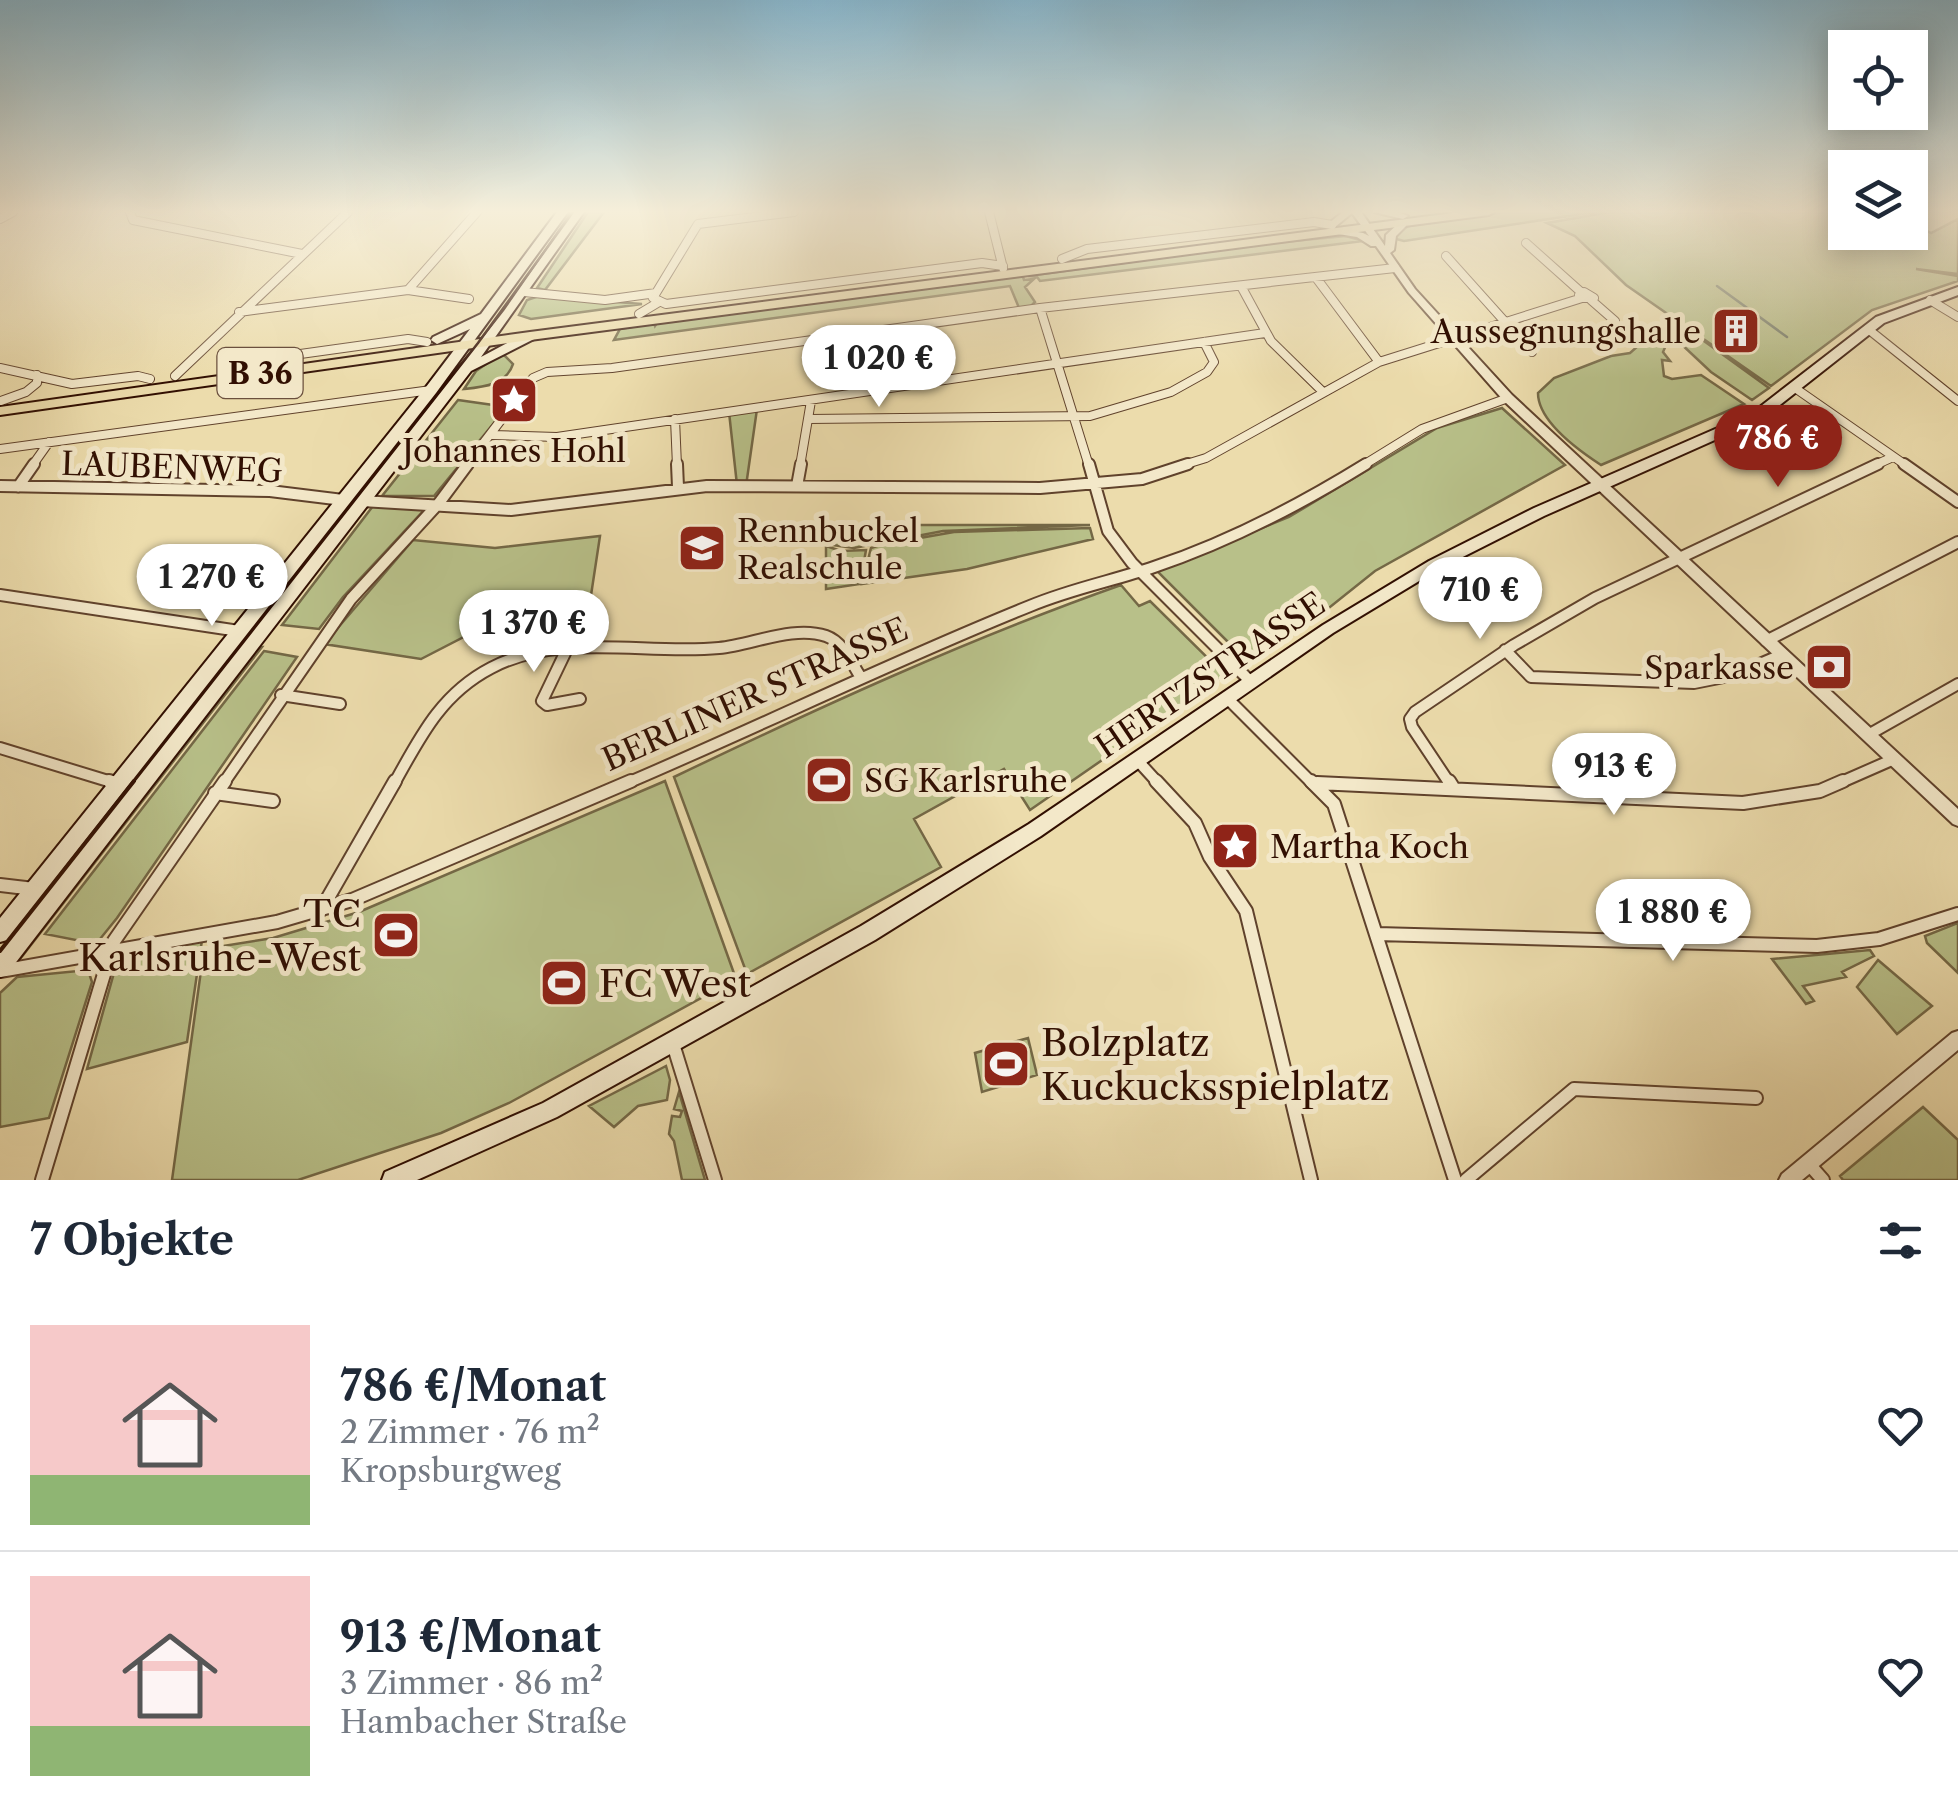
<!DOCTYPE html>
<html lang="de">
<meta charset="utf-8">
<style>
body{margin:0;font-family:"Libre Caslon Text",serif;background:#f6f6f7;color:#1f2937;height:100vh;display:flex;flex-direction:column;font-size:38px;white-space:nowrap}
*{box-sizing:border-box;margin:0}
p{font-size:32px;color:#747a83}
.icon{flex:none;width:55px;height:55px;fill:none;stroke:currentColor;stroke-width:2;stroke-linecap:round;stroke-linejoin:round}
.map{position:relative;height:1180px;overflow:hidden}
.details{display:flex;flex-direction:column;background:#fff;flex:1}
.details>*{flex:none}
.fabs{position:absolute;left:1828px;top:30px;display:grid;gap:20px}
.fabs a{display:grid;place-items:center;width:100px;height:100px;border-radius:0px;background:#fff;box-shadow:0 5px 25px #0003;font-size:50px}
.price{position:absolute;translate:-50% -85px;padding:0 22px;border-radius:35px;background:#fff;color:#222;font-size:32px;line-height:65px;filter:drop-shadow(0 2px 5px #0008)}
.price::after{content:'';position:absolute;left:50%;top:60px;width:30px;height:22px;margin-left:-15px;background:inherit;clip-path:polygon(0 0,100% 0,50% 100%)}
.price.selected{background:#8f2418;color:#fff}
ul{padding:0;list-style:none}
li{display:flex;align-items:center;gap:30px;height:250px;padding:0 30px}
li+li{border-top:2px solid #e0e1e3}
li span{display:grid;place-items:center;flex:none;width:280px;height:200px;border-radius:0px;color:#555}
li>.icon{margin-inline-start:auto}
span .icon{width:120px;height:120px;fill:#fffc;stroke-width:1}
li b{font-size:42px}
h2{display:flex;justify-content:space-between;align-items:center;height:120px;padding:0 30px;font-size:42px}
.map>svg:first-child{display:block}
.green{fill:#b8c089;stroke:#746846;stroke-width:2.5}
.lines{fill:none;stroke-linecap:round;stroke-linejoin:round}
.stream{stroke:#6f7766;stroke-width:2.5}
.minor-far2-casing{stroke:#60422c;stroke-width:10}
.minor-far1-casing{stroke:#60422c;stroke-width:14}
.minor-casing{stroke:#60422c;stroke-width:16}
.tertiary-casing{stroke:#60422c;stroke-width:4}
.secondary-casing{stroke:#310f02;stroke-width:4}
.primary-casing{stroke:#310f02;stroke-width:4}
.minor-far2{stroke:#f3e8c9;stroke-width:8}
.minor-far1{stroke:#f3e8c9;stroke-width:10}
.minor{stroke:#f3e8c9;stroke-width:12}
.tertiary{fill:#f3e8c9;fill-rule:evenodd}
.secondary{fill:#f3e8c9;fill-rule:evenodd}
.primary{fill:#ecdcac;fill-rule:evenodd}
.tram-far1{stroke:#310f02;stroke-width:2.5}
.tram{stroke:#310f02;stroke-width:4}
.labels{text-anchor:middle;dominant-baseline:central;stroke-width:10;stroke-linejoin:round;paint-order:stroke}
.shield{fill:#f3e8c9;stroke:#6b503e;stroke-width:2.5}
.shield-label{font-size:30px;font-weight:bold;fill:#310f02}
.poi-label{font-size:32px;fill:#310f02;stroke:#f3e8c9;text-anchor:start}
.street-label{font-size:32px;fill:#310f02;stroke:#f3e8c9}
.near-poi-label{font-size:38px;fill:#310f02;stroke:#f3e8c9;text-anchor:start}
</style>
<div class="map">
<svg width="1958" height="1180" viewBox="0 0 1958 1180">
<rect width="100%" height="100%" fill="#ecdcac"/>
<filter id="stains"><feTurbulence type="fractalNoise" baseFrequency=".002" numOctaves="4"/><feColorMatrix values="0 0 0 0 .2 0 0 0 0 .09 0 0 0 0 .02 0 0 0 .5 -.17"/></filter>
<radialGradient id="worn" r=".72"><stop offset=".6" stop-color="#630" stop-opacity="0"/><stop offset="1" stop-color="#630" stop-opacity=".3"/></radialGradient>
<path class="green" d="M 588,212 L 604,212 L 545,290 L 537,288 Z
M 1505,212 L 1595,212 L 1404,241 L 1396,239 L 1396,233 L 1409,226 Z
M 1609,212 L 1845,212 L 1845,232 L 1910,232 L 1910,222 L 1931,233 L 1958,219 L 1958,274 L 1916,269 L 1958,276 L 1958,281 L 1872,310 L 1771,386 L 1626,285 L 1575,236 L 1547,223 Z
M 1346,236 L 1363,241 L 1040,281 L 1037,277 L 1028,276 L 1262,244 Z
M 1022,274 L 1024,280 L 1034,279 L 1025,287 L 1035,302 L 1031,306 L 1019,308 L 1010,286 L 614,340 L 620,329 L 654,323 L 655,326 L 657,323 Z
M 539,296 L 642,304 L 531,319 L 519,315 L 527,300 Z
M 1697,336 L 1769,388 L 1752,400 L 1711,372 L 1679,342 Z
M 1658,337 L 1667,343 L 1663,352 L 1670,361 L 1662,360 L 1664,376 L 1672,379 L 1701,375 L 1744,404 L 1601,465 C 1578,450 1538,421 1538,393 L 1554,378 L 1611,356 L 1630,353 L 1639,345 Z
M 502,353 L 513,364 C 506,385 484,387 464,389 L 476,371 Z
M 458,400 L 507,407 L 434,496 L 382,496 Z
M 1502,408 L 1565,465 L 1375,571 L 1300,631 L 1268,649 L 1250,656 L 1240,654 L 1157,571 L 1289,517 L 1437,428 Z
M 757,409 L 746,486 L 737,485 L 729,412 Z
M 373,506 L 427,507 L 343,597 L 319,629 L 282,625 Z
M 797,525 L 1090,525 L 943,531 L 854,548 L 833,545 C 821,531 813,529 795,531 Z
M 1090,528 L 1093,539 L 967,569 L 862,584 L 871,548 L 880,545 L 954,532 Z
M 600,536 L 590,602 L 540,610 L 491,623 L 421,659 L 324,644 L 413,540 L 495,548 Z
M 826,546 L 841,551 L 866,550 L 860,584 L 826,589 Z
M 1121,585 L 1139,606 L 1150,601 L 1225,675 L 1030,810 L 1004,769 L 914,819 L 941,867 L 747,974 L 674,777 C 820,707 968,639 1121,585 Z
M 258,647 L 262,647 L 20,959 L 19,954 Z
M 264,651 L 297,657 L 117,918 L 96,944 L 45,934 Z
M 665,781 L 736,979 L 509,1103 L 441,1133 L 298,1180 L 172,1180 L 204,949 L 273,938 L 359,912 Z
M 1958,923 L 1958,973 L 1927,943 L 1925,936 Z
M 202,940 L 187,1042 L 87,1069 L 119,955 Z
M 1870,950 L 1874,956 L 1842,972 L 1846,977 L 1803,986 L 1814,1001 L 1806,1004 L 1772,959 Z
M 1878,960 L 1932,1006 L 1897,1034 L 1857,987 Z
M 88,970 L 92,982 L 49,1118 L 0,1127 L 0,993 L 17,977 Z
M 1028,1038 L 1037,1075 L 982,1092 L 975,1053 Z
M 666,1066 L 670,1080 L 667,1100 L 638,1106 L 614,1127 L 589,1106 Z
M 679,1092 L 705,1180 L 682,1180 L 674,1141 L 669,1134 L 672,1116 L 680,1117 L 682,1111 L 674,1109 Z
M 1923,1107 L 1958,1140 L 1958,1180 L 1843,1180 L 1840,1176 Z"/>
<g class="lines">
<path class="stream" d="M 1717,286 L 1787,337"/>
<g class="minor-far2-casing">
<path id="minor-far2" d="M 130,212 L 133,220 L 302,254
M 989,212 L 1003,268
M 0,219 L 13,212
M 1526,243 L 1582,293
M 1446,256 L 1532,352
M 1062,259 L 1087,249 L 1314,222 L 1332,225
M 1317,279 L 1379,362
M 1241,286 L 1271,341 L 1322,391
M 408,290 L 469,299
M 524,292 L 605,300 L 656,293 L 698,224 L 794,212
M 1584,292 L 1594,298 L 1582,298 L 1579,295 Z
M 656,293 L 653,298 L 666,304 L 982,263 L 1003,266
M 1591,300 L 1615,321
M 1930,300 L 1958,317
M 1040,308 L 1089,466
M 239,312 L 408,290 L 477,212
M 639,314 L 659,302
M 1868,329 L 1958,401
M 275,362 L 286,356 L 408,339 L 427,342
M 0,368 L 72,384 L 138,376 L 150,379
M 175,376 L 348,212
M 1795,388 L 1907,466
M 1,401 L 26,392 L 37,383 L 37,375
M 675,419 L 677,466
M 809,419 L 1090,416 L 1171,392 L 1207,372 L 1214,362 L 1204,342
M 492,435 L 557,437 L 1265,333
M 0,449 L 431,390
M 32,466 L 49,442
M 466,466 L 533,378 L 547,372 L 612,368 L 1040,308 L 1395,268
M 800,466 L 811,401
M 1180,466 L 1206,458 L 1379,362 L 1582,298
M 1362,466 L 1422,429 L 1508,398
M 1873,466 L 1893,457"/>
</g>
<g class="minor-far1-casing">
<path id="minor-far1" d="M 677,464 L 678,487
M 1089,464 L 1108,531 L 1132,563 L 1251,682
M 1904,464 L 1958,502
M 0,486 L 270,491 L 343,500
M 797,486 L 801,464
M 18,487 L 34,464
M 362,501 L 511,510 L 707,486 L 1040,488 L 1142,479 L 1188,464
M 0,595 L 239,631
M 1766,641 L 1958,542
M 567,649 L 542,701 L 547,705 L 580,699
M 1505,650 L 1531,677 L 1694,683 L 1734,675 L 1781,655
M 281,695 L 340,704
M 1228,699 L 1313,784
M 1868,735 L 1958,684
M 0,748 L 118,784
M 1138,761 L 1159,784
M 1317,783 L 1329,784
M 223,784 L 351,599 L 439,503 L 468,464
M 394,784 C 420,737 441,694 491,668 C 558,632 646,655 719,648 C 752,645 793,625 826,636 C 843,642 851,662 860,676
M 625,784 C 761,726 893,661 1030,606 C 1070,589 1112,581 1154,567 C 1229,542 1298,506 1366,464
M 1450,784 L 1412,727 L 1410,719 L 1415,712 L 1514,645 L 1595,598 L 1878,464
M 1837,784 L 1894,759"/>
</g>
<g class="minor-casing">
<path id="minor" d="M 109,781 L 119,784
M 1156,781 L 1195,823 L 1210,857 L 1246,911 L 1311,1180
M 1311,781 L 1334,804 L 1455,1180
M 1449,781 L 1454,789
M 1317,783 L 1743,803 L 1820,791 L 1843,781
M 215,793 L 273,801
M 0,885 L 34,889
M 321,910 L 395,781
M 1377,934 L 1817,946 L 1879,939 L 1958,914
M 0,971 L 277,922 L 352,900 L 631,781
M 673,1044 L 715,1180
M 1808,1163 L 1823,1180
M 42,1180 L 114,941 L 225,781
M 1466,1180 L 1574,1089 L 1756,1098"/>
</g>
<g class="tertiary-casing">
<path id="tertiary" d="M 1343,212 L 1361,212 L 1385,246 L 1386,235 L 1400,222 L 1406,222 L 1406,226 L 1396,236 L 1394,250 L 1390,253 L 1415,289 L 1512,395 L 1958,809 L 1958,826 L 1953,824 L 1504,401 L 1409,293 L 1376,246 L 1371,246 L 1357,237 L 1338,234 L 1336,232 L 1341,229 L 1363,233 L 1369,236 L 1352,213 L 1335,227 L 1329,227 L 1329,223 Z
M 1374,212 L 1398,212 L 1408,216 L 1403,219 Z
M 1958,1031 L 1958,1050 L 1802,1180 L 1779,1180 L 1782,1174 L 1952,1033 Z"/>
</g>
<g class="secondary-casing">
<path id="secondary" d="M 557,212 L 568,212 L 436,393 L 7,940 L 0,942 L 0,918 L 426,387 L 470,329 L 437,344 L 431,340 L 433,337 L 481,314 Z
M 573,212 L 584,212 L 481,357 L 526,333 L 534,333 L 534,339 L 471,371 L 7,974 L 0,977 L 0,952 L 504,311 Z
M 1958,287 L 1958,295 L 1884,323 L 1762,419 L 1544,516 L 1439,569 L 1333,633 L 1041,836 L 875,940 L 557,1117 L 417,1180 L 382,1180 L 385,1172 L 543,1103 L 861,926 L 1029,824 L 1323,625 L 1429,561 L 1534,508 L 1752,413 L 1876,317 Z"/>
</g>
<g class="primary-casing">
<path id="primary" d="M 1461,212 L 1494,212 L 1489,215 L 530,340 L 0,415 L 0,407 L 530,332 Z"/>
</g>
<use href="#minor-far2" class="minor-far2"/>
<use href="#minor-far1" class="minor-far1"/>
<use href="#minor" class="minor"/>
<use href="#tertiary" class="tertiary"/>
<use href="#secondary" class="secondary"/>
<use href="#primary" class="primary"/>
<path class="tram-far1" d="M 132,784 L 478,343 L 573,212"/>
<path class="tram" d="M 0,951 L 134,781"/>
</g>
<linearGradient id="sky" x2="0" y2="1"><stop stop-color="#88b7ce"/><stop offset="0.56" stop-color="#f6efda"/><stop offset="1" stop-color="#f6efda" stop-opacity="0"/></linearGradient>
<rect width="1958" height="378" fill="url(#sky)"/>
<defs>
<g id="building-square" transform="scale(2.5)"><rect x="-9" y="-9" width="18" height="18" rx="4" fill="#8f2418" stroke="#f3e8c9"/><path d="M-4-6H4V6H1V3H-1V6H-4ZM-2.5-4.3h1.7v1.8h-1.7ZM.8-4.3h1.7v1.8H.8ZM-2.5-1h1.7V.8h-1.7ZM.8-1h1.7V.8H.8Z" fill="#fff"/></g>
<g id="sight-square" transform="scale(2.5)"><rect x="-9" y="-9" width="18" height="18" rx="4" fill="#8f2418" stroke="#f3e8c9"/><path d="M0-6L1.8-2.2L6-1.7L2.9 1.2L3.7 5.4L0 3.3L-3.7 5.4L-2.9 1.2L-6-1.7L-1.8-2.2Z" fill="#fff"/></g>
<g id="school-square" transform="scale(2.5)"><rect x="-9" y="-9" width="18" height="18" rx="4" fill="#8f2418" stroke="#f3e8c9"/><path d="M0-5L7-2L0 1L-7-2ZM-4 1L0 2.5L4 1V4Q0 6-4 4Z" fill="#fff"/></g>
<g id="bank-square" transform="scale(2.5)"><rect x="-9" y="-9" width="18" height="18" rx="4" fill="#8f2418" stroke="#f3e8c9"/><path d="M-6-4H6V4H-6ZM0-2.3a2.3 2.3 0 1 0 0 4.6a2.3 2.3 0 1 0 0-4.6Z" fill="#fff"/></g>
<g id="stadium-square" transform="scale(2.5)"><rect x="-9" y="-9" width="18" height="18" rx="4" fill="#8f2418" stroke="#f3e8c9"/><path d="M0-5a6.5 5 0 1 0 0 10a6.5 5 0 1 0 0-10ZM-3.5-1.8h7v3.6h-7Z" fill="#fff"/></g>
</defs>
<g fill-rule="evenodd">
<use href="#building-square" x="1736" y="331"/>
<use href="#sight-square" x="514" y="400"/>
<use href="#school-square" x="702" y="548"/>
<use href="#bank-square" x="1829" y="667"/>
<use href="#stadium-square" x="829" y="780"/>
<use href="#sight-square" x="1235" y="846"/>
<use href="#stadium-square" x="396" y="935"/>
<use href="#stadium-square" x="564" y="983"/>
<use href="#stadium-square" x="1006" y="1064"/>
</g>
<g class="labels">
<rect class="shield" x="217.5" y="348" width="85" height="50" rx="8"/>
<g class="shield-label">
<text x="260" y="373">B 36</text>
</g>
<g class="poi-label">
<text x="1701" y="331" text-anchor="end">Aussegnungshalle</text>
<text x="514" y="450" text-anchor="middle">Johannes Hohl</text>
<text x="737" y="530">Rennbuckel<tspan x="737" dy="37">Realschule</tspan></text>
<text x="1794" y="667" text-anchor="end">Sparkasse</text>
<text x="864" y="780">SG Karlsruhe</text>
<text x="1270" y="846">Martha Koch</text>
</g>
<g class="street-label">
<text transform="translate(172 467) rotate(2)">LAUBENWEG</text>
<text transform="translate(1210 675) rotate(-34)">HERTZSTRASSE</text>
<text transform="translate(755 694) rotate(-24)">BERLINER STRASSE</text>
</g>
<g class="near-poi-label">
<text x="361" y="913" text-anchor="end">TC<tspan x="361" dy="44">Karlsruhe-West</tspan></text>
<text x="599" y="983">FC West</text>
<text x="1041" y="1042">Bolzplatz<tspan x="1041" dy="44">Kuckucksspielplatz</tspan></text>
</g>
</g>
<rect width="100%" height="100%" filter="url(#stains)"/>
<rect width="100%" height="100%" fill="url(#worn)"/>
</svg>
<div class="fabs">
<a><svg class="icon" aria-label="locate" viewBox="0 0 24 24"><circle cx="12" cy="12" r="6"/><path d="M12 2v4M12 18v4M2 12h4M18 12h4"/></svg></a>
<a><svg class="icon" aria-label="layers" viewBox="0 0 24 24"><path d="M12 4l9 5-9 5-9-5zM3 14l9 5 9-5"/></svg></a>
</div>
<b class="price" style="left:879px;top:410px">1 020 €</b>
<b class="price selected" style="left:1778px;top:490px">786 €</b>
<b class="price" style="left:212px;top:629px">1 270 €</b>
<b class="price" style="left:1480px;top:642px">710 €</b>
<b class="price" style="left:534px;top:675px">1 370 €</b>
<b class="price" style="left:1614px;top:818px">913 €</b>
<b class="price" style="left:1673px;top:964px">1 880 €</b>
</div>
<section class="details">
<h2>7 Objekte<svg class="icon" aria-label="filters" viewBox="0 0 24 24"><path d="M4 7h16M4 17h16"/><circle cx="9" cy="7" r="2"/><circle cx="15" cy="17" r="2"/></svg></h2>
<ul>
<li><span style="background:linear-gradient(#f6c9c9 75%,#8fb573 0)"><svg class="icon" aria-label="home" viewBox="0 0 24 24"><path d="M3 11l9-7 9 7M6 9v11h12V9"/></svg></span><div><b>786 €/Monat</b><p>2 Zimmer · 76 m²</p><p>Kropsburgweg</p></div><svg class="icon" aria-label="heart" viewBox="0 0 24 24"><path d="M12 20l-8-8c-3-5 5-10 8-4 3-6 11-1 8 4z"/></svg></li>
<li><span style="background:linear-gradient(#f6c9c9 75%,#8fb573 0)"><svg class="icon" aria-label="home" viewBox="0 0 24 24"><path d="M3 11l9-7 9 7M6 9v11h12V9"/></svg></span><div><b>913 €/Monat</b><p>3 Zimmer · 86 m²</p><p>Hambacher Straße</p></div><svg class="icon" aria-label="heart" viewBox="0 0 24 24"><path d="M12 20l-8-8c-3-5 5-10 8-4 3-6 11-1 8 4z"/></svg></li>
</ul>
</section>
